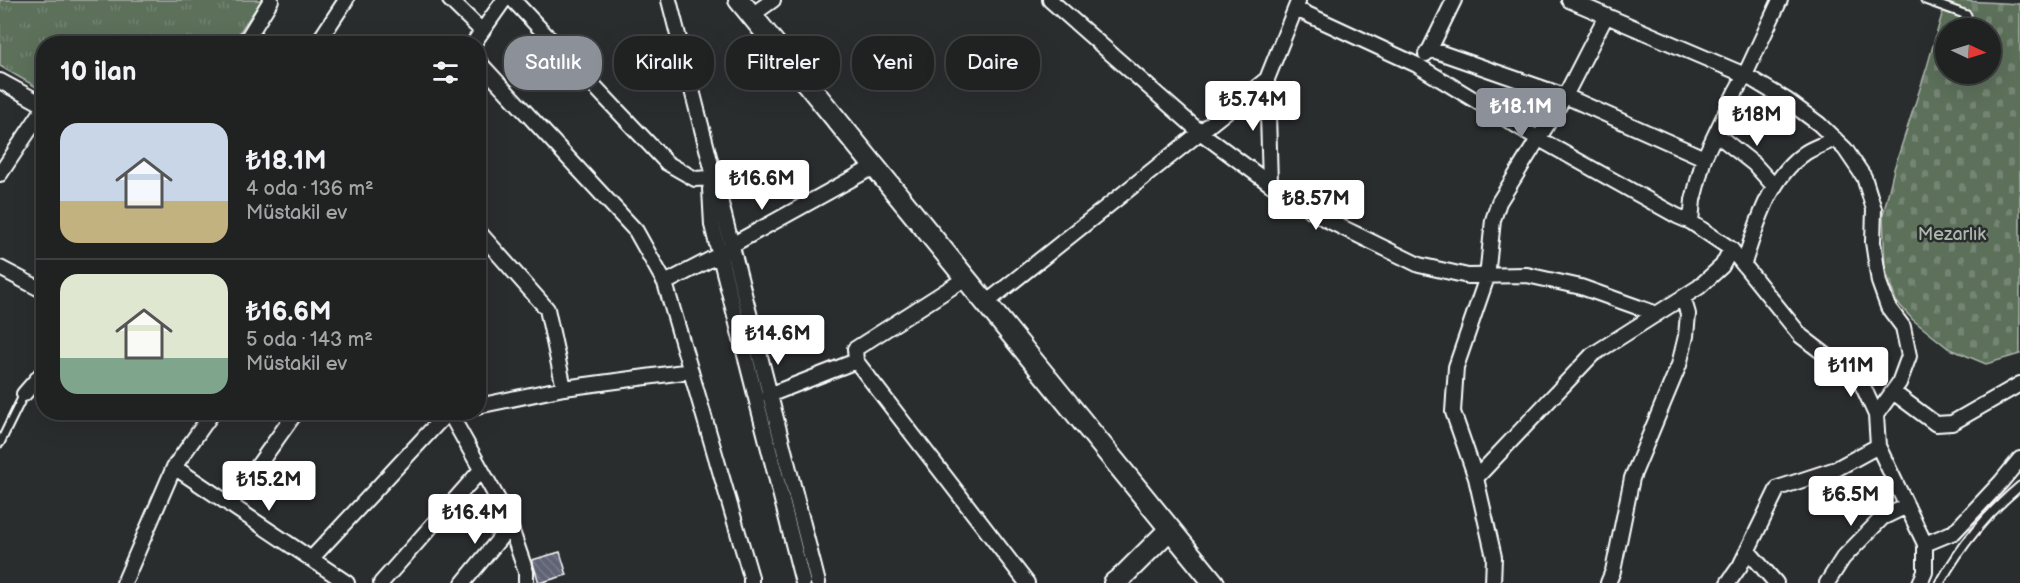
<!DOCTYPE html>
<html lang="tr">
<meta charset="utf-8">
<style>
body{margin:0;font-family:"Balsamiq Sans",sans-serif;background:#282a2a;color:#f1f3f6;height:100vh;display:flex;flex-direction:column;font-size:22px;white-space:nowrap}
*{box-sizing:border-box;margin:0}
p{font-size:20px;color:#a2a4a5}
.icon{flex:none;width:33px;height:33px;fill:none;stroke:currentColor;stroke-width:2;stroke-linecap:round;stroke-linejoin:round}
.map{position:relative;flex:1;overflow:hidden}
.sheet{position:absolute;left:36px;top:36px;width:450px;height:384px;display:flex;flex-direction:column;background:#202222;border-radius:24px;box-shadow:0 6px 24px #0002,0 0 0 2px #3d3f40}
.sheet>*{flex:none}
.top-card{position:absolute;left:504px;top:36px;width:570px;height:54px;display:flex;gap:12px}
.needle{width:39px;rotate:94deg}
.controls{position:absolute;left:1935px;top:18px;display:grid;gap:12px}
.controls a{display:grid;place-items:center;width:66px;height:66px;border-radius:50%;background:#202222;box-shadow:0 6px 24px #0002,0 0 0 2px #3d3f40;font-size:30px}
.price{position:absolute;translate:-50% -51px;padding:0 14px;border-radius:6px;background:#fff;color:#222;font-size:20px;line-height:39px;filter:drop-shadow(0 2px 3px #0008)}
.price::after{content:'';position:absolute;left:50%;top:36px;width:18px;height:14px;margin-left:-9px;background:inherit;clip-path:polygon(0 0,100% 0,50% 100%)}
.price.selected{background:#8c9099;color:#fff}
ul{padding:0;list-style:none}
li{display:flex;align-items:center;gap:18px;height:150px;padding:0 24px}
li+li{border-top:2px solid #3d3f40}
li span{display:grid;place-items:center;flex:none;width:168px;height:120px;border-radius:18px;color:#555}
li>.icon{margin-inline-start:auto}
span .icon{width:72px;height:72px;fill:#fffc;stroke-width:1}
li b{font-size:26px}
h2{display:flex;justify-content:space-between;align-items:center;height:72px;padding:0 24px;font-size:26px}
.tag{padding:0 21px;border-radius:24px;background:#202222;box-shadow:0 6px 24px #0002,0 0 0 2px #3d3f40;font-size:21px;line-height:54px}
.tag.selected{background:#8c9099;color:#fff}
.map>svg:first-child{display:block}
.cemetery{fill:url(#cemetery-stones);stroke:#adb7ac;stroke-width:1.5;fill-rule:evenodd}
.park{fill:url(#park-tufts);stroke:#adb7ac;stroke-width:1.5}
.building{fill:url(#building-back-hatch);stroke:#fff;stroke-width:1.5}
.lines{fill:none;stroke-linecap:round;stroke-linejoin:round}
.lane-casing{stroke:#fff;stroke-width:11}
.street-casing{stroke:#fff;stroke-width:18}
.secondary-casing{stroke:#fff;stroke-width:24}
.lane{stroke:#2a2d2e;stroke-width:7}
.street{stroke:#2a2d2e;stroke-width:14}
.secondary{stroke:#2a2d2e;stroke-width:20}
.labels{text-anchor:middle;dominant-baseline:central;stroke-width:5;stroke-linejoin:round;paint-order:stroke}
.park-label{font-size:18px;fill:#adb7ac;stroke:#2a2d2e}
</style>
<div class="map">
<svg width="2020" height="583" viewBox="0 0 2020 583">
<defs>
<pattern id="cemetery-stones" width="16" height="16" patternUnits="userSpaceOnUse" patternTransform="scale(1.5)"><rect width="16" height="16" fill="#5b6f5a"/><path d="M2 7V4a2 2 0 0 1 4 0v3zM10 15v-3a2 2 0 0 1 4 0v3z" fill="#748573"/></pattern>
<pattern id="park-tufts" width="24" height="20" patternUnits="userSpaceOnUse" patternTransform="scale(1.5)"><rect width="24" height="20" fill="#5b6f5a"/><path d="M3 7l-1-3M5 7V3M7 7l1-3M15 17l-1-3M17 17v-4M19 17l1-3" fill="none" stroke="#748573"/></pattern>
<pattern id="building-back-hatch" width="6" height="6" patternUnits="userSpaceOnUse" patternTransform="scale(1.5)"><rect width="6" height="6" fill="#5e6375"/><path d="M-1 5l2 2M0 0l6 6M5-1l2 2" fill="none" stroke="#767a8a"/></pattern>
</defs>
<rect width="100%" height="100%" fill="#2a2d2e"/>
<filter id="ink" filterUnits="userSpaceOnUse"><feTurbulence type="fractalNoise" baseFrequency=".0167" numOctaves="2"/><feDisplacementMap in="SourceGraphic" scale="12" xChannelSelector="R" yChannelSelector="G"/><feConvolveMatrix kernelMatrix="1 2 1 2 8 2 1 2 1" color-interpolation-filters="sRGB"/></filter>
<g filter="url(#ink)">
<path class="cemetery" d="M 1946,0 L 2020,4 L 2020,354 L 1986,364 L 1948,348 L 1913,320 L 1896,301 L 1885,268 L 1883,215 L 1894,169 L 1927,67 ZM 1946,28 L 1990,28 L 1990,74 L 1946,74 Z"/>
<path class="park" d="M 0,0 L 262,0 L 232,43 L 44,44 L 43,91 L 0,66 Z"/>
<path class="building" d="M 560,552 L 567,575 L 539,583 L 532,560 Z"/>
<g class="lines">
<g class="lane-casing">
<path id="lane" d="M 1925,0 L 1967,15
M 0,443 L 24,394
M 1940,583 C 1962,544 1986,515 2020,486"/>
</g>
<g class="street-casing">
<path id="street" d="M 450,0 L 482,31
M 513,0 L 667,163 L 695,179 L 709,178
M 669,0 L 818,583
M 1050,0 L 1200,132 L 1270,184 L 1325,219 L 1419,265 L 1468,276 L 1527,275 L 1581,287 L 1657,314
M 1569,0 L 1745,75 L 1788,101 L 1819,124 L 1845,149 L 1864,177 L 1874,209 L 1873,242 L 1879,282 L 1888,307 L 1903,327 L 1909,356 L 1899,383 L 1876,415
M 1780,0 L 1745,75 L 1735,93 L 1704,158 L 1693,200 L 1691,222 L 1731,249 L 1801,336 L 1861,382 L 1876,415 L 1878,446 L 1925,544 L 1925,572 L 1920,583
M 1296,9 L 1417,65 L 1539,139 L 1677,216 L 1691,222
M 752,15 L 773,0
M 244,44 L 271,0
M 317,44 L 346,0
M 473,44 L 504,0
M 1430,49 L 1565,96 L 1704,158
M 1426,54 L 1430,49 L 1454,0
M 478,61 L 636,231 L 665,283 L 751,577 L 751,583
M 1267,79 L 1270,184
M 0,81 L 44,105
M 1716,134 L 1754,164 L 1774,186
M 0,174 L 44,108
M 710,189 L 712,225 L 803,583
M 478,231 L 547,309 L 564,388
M 1744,263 C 1757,224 1769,178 1805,153 C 1814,147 1825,144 1835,139
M 0,268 L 44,291
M 665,283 L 719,255 L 730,246 L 875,166
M 986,303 L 1267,79 L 1298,2
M 856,361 L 855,349 L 966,278
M 1893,392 L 1936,424 L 1952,423 L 2020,384
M 24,394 L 44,371
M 769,395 L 856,361 L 1027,583
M 478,406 L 564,388 L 691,371
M 449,412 L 506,514 L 526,572 L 526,583
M 174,467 L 347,583
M 1476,478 L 1592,355 L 1699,287 L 1722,266 L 1731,249
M 230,505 L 296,412
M 1925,544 L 1954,532 L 2001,482 L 2020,459
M 1748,551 L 1776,583
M 311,559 L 448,412
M 124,583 L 174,467 L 213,412
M 381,583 L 481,470
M 463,583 L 510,526
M 1493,583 L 1494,557 L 1476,478 L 1453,412 L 1456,367 L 1487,277 L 1493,220 L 1499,202 L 1565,96 L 1606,16
M 1608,583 L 1613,571 L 1632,478 L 1679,365 L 1686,336 L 1688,314 L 1683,297
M 1728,583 L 1740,566 L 1778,488 L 1836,469 L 1878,446
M 1827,583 L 1843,558 L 1882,518 L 1907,506"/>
</g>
<g class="secondary-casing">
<path id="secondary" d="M 739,0 L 1214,583
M 1114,583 L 1123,576 L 1170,529"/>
</g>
<use href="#lane" class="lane"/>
<use href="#street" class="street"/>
<use href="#secondary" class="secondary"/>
</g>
</g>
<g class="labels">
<g class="park-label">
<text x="1952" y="234">Mezarlık</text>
</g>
</g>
</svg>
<div class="controls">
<a><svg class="needle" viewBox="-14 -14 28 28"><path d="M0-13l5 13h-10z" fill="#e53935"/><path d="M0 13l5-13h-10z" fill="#a2a4a5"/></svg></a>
</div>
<b class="price" style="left:1253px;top:132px">₺5.74M</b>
<b class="price selected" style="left:1521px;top:139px">₺18.1M</b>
<b class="price" style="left:1757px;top:147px">₺18M</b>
<b class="price" style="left:762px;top:211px">₺16.6M</b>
<b class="price" style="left:1316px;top:231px">₺8.57M</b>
<b class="price" style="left:778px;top:366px">₺14.6M</b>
<b class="price" style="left:1851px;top:398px">₺11M</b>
<b class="price" style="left:269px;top:512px">₺15.2M</b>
<b class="price" style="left:1851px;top:527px">₺6.5M</b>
<b class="price" style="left:475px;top:545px">₺16.4M</b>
<div class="top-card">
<a class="tag selected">Satılık</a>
<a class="tag">Kiralık</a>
<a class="tag">Filtreler</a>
<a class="tag">Yeni</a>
<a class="tag">Daire</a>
</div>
<section class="sheet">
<h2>10 ilan<svg class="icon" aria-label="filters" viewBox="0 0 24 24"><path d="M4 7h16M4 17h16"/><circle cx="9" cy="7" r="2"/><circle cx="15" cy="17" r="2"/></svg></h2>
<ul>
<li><span style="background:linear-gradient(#c9d6e8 65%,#c2b280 0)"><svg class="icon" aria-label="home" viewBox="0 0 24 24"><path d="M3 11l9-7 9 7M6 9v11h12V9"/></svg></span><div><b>₺18.1M</b><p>4 oda · 136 m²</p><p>Müstakil ev</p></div></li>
<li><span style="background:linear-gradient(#dfe7d0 70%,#7fa58c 0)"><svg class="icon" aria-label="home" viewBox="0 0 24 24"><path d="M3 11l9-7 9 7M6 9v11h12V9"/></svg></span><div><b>₺16.6M</b><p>5 oda · 143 m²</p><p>Müstakil ev</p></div></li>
</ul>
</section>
</div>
